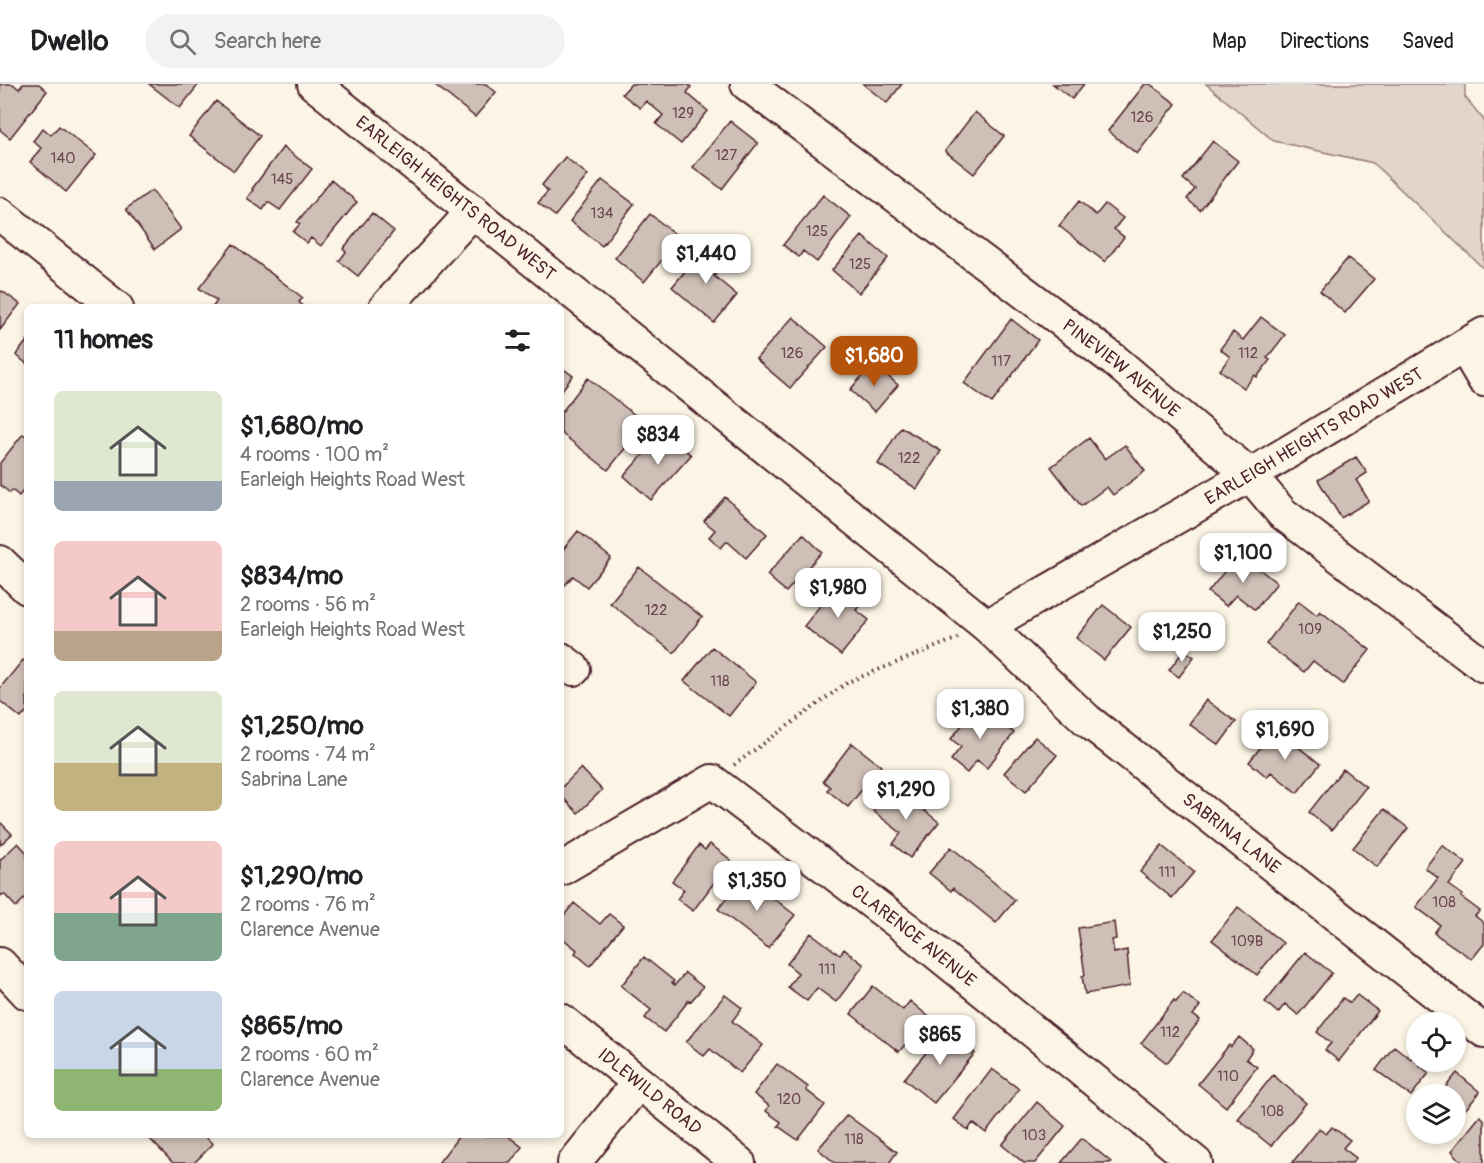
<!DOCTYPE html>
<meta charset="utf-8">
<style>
body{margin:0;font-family:Pangolin,sans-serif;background:#f2f2f2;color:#202124;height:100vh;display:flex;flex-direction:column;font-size:22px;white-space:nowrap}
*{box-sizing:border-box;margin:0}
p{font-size:20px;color:#757577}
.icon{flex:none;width:33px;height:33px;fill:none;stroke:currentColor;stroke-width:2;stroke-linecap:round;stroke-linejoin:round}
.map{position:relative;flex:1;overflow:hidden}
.sheet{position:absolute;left:24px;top:220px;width:540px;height:834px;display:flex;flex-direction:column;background:#fff;border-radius:9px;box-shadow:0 3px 9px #0003}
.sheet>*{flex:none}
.buttons{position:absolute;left:1406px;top:928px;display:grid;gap:12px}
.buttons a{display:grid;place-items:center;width:60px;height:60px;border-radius:50%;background:#fff;box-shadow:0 3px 9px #0003;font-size:30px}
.price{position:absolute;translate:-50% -51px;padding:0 14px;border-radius:12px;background:#fff;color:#222;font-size:20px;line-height:39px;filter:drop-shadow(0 2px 3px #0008)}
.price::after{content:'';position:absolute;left:50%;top:36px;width:18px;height:14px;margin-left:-9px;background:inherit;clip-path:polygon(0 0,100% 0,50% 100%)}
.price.current{background:#b45309;color:#fff}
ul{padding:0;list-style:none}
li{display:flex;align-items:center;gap:18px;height:150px;padding:0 30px}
li span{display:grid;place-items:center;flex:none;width:168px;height:120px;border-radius:9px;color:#555}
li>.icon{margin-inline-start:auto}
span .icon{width:72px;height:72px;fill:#fffc;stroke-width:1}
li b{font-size:26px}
h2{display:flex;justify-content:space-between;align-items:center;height:72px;padding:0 30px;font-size:26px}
header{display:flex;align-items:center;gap:36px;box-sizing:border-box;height:84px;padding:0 30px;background:#fff;border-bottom:2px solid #e0e0e0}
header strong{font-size:28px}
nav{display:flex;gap:33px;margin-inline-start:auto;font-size:21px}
.search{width:420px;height:54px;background:#f2f2f2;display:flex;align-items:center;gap:15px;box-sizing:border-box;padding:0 21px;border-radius:33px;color:#757577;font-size:22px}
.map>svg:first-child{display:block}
.green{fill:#e2d5ca;stroke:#967a7a;stroke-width:1.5}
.building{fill:#cfc0b7;stroke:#4a1f2b;stroke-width:1.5}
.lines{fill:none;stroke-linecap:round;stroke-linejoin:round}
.minor-casing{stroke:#4a1f2b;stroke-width:36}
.path{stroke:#4a1f2b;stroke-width:4;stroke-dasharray:1.5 4.5;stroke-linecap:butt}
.minor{stroke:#fcf5e5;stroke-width:32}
.labels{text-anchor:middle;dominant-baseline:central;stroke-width:4.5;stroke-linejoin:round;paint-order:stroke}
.number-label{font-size:15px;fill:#6b474e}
.street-label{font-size:18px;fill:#4a1f2b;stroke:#fcf5e5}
</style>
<header>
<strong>Dwello</strong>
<div class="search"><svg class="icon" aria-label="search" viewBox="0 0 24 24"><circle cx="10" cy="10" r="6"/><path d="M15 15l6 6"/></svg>Search here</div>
<nav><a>Map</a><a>Directions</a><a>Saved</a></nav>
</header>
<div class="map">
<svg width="1484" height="1079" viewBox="0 0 1484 1079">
<rect width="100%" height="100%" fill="#fcf5e5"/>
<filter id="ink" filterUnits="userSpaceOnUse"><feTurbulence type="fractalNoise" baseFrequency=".0167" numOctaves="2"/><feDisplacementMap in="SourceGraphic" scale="12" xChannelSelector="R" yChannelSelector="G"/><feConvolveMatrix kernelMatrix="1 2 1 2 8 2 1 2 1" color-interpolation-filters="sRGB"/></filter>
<g filter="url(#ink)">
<path class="green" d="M 1206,0 L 1465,0 L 1465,13 L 1484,36 L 1484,185 L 1373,79 L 1274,57 Z"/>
<path class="building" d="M 0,0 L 13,0 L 19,5 L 23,0 L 39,0 L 47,7 L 10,54 L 0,46 Z
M 149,0 L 199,0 L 180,24 Z
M 434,0 L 486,0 L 496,8 L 475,33 Z
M 631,0 L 687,0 L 691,3 L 687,9 L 708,27 L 681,60 L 656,40 L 663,31 L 646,17 L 640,24 L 622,10 Z
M 863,0 L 902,0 L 887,19 Z
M 1053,0 L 1084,0 L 1072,15 Z
M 1145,0 L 1150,0 L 1176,20 L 1137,70 L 1108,47 Z
M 216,17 L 260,52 L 234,87 L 189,52 Z
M 975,28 L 1004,52 L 974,90 L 945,67 Z
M 730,37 L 758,59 L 722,105 L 693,83 Z
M 59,42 L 96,71 L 66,108 L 30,78 L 41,64 L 33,57 L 43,44 L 51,51 Z
M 1213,57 L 1238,77 L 1200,126 L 1187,115 L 1195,105 L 1183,95 Z
M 283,63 L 312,85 L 280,126 L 268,118 L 263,126 L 247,114 L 253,106 L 252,105 Z
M 565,73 L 588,91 L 555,132 L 538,119 L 548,107 L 542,101 Z
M 331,96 L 357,118 L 321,162 L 311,154 L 307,159 L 293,148 L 300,140 L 297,138 Z
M 602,96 L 634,120 L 602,162 L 570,137 Z
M 152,106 L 181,145 L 155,165 L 126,125 Z
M 823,111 L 851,133 L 817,178 L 803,167 L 799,173 L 783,161 Z
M 1079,117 L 1096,131 L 1105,120 L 1123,134 L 1114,145 L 1124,153 L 1105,178 L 1059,142 Z
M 372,129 L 394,147 L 358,192 L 339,177 L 346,168 L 343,165 Z
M 650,130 L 680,154 L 644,198 L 615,174 Z
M 862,152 L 888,174 L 859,209 L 832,186 Z
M 233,160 L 303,214 L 299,218 L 302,221 L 300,224 L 212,224 L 217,217 L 199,204 Z
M 707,161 L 726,177 L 714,192 L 737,211 L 714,239 L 672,203 Z
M 1348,174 L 1374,195 L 1345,229 L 1320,207 Z
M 2,207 L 20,220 L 0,246 L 0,209 Z
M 793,233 L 827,263 L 790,304 L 756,275 Z
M 1261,233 L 1285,251 L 1267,274 L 1270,276 L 1257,293 L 1255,291 L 1244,304 L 1220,286 L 1230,273 L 1220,265 L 1233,248 L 1243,256 Z
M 1011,235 L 1038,256 L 992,319 L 964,299 Z
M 27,257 L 27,280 L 16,271 Z
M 873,279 L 898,301 L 875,328 L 850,306 Z
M 561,283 L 573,292 L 561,307 Z
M 588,294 L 645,339 L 608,386 L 561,349 L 561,329 Z
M 901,343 L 941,367 L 917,405 L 878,380 Z
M 664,347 L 691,371 L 651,416 L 624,392 Z
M 23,350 L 27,353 L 27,402 L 19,412 L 12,406 L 10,409 L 0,401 L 0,379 Z
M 1089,354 L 1105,375 L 1125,361 L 1145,387 L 1113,411 L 1107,403 L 1081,422 L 1051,383 Z
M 1356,373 L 1367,389 L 1356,396 L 1369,417 L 1341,434 L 1318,396 Z
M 725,413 L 767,450 L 746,474 L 727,457 L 721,464 L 709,453 L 715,446 L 704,437 Z
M 578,447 L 611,474 L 587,503 L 573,492 L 564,502 L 561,499 L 561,468 Z
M 803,450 L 822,468 L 786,508 L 767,491 Z
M 1239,469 L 1277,499 L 1255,526 L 1236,511 L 1226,522 L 1208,508 Z
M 639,483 L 702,533 L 674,569 L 610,519 Z
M 838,499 L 863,518 L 856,526 L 869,536 L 841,571 L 804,542 Z
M 1299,517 L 1317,531 L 1320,527 L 1370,566 L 1343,600 L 1313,577 L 1304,588 L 1266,560 Z
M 1103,521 L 1131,543 L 1104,576 L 1076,554 Z
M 712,563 L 756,598 L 729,632 L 684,597 Z
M 1184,566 L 1194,573 L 1179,593 L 1169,586 Z
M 23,576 L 27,579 L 27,627 L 21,634 L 0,617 L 0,604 Z
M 1206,616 L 1236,638 L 1219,661 L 1189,640 Z
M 978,621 L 1014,649 L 987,684 L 977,676 L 967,689 L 951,676 L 961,663 L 951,655 Z
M 1275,645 L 1320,680 L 1297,709 L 1271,688 L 1267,693 L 1249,678 Z
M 1035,653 L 1057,671 L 1026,707 L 1004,689 Z
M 852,659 L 881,682 L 848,723 L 827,706 L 830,703 L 823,697 Z
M 581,684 L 602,706 L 578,729 L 561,712 L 561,704 Z
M 1343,685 L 1366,703 L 1332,746 L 1309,728 Z
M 893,702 L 939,738 L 910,774 L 893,760 L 901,749 L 873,727 Z
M 1384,725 L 1408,744 L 1377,783 L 1353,764 Z
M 0,738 L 12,750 L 0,761 Z
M 18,759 L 27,769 L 27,812 L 16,823 L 4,810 L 0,812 L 0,776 Z
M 710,760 L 731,776 L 693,827 L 677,815 L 684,806 L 672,797 L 699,761 L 705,766 Z
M 1442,761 L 1466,779 L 1449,801 L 1463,811 L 1461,813 L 1480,827 L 1475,832 L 1484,839 L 1484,860 L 1472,875 L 1434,849 L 1440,841 L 1416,823 L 1438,794 L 1425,784 Z
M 1162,762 L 1194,788 L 1172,814 L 1140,788 Z
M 951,763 L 1015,816 L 996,839 L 953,804 L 951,807 L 929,789 Z
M 745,792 L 795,831 L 768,864 L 718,825 Z
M 574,819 L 600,840 L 609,830 L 623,841 L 590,882 L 575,869 L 577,866 L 561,853 L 561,835 Z
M 1238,823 L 1283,859 L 1257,891 L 1212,856 Z
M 1114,838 L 1116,855 L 1112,856 L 1114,869 L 1127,866 L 1130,902 L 1085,910 L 1082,892 L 1085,891 L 1078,844 Z
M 811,849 L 840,871 L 844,865 L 864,881 L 836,918 L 817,904 L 807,917 L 788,903 L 798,889 L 787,880 Z
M 1305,868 L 1332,889 L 1298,931 L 1285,920 L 1278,929 L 1265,918 Z
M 644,873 L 674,897 L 672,899 L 675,901 L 685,889 L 703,903 L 691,917 L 689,916 L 664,948 L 645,934 L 651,926 L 621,902 Z
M 873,902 L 903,926 L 910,917 L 928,932 L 899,968 L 851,930 Z
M 1183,909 L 1200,922 L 1193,931 L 1200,936 L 1167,979 L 1141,959 L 1174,916 L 1176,918 Z
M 725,911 L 742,924 L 732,937 L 763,961 L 740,989 L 710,965 L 704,972 L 686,958 Z
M 1357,911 L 1378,927 L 1339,977 L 1325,966 L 1331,959 L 1317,948 L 1343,914 L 1350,919 Z
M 946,945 L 975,969 L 934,1019 L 904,995 Z
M 1239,953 L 1253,965 L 1246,975 L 1257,983 L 1226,1023 L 1198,1000 L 1229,961 L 1231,963 Z
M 1394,962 L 1411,975 L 1415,970 L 1416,978 L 1422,978 L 1419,981 L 1429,989 L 1411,1012 L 1376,986 Z
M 777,980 L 808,1003 L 806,1006 L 825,1021 L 798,1056 L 778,1042 L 781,1038 L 766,1027 L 769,1022 L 754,1010 Z
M 992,985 L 1019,1005 L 986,1049 L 973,1039 L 968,1046 L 954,1035 Z
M 1457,989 L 1480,1008 L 1455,1038 L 1455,1011 L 1439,1011 Z
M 1273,991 L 1306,1019 L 1271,1062 L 1238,1035 Z
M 1037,1018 L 1065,1042 L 1035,1079 L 1024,1079 L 1002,1061 Z
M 847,1031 L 897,1068 L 889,1079 L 835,1079 L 818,1065 Z
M 1480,1032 L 1484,1035 L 1484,1079 L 1463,1079 L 1452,1067 Z
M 1332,1043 L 1350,1056 L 1343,1064 L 1356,1074 L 1352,1079 L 1292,1079 L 1319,1045 L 1326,1050 Z
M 153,1052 L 204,1052 L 213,1060 L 194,1079 L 173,1079 L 150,1055 Z
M 459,1052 L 508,1052 L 522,1063 L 510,1079 L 440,1079 L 439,1078 Z
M 1082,1054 L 1111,1078 L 1110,1079 L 1061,1079 Z"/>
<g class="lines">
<g class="minor-casing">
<g id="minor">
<path id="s1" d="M 314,0 L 987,542 L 1087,636 L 1484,947"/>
<path id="s2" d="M 747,0 L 1114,276 L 1250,391 L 1282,429 L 1484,582"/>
<path d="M 0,130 L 117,224"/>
<path d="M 385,224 L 473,127"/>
<path d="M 1464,262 L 1484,296"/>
<path d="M 0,478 L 27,504"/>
<path id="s3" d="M 987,542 L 1250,391 L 1484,250"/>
<path d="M 561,575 L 574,585"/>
<path id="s4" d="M 561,785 L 712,697 L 907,845 L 1196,1079"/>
<path d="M 0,880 L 27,909"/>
<path id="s5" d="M 561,936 L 739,1079"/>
<path d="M 574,1079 L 638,999"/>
</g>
</g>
<path class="path" d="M 734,681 L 848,598 L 958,554"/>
<use href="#minor" class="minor"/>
</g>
</g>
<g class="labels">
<g class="number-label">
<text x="683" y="29">129</text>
<text x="1142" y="33">126</text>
<text x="726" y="71">127</text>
<text x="63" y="74">140</text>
<text x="282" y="95">145</text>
<text x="602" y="129">134</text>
<text x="817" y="147">125</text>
<text x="860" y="180">125</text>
<text x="792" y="269">126</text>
<text x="1248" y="269">112</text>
<text x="1001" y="277">117</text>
<text x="909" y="374">122</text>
<text x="656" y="526">122</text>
<text x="1310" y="545">109</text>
<text x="720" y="597">118</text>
<text x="1167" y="788">111</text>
<text x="1444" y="818">108</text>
<text x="1247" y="857">109B</text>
<text x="827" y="885">111</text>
<text x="1170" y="948">112</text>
<text x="1228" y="992">110</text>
<text x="789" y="1015">120</text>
<text x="1272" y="1027">108</text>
<text x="1034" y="1051">103</text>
<text x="854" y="1055">118</text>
</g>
<g class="street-label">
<text stroke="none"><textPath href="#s1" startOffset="182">EARLEIGH HEIGHTS ROAD WEST</textPath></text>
<text stroke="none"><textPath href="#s2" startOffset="470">PINEVIEW AVENUE</textPath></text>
<text stroke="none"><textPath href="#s3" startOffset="378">EARLEIGH HEIGHTS ROAD WEST</textPath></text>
<text stroke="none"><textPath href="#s1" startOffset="1185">SABRINA LANE</textPath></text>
<text stroke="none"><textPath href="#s4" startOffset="429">CLARENCE AVENUE</textPath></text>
<text stroke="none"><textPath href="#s5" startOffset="114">IDLEWILD ROAD</textPath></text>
</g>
</g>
</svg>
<div class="buttons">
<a><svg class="icon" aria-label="locate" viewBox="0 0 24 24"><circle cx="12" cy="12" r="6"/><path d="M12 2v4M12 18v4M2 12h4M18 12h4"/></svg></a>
<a><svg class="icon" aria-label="layers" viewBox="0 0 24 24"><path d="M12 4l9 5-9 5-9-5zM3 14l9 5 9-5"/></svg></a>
</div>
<b class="price" style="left:706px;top:201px">$1,440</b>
<b class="price current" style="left:874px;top:303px">$1,680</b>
<b class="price" style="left:658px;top:382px">$834</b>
<b class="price" style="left:1243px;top:500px">$1,100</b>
<b class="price" style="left:838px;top:535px">$1,980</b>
<b class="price" style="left:1182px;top:579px">$1,250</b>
<b class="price" style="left:980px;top:656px">$1,380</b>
<b class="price" style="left:1285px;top:677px">$1,690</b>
<b class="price" style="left:906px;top:737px">$1,290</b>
<b class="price" style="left:757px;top:828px">$1,350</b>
<b class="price" style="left:940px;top:982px">$865</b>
<section class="sheet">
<h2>11 homes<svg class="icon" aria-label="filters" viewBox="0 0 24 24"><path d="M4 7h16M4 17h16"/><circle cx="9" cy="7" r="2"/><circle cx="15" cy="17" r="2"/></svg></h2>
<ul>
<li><span style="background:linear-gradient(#dfe7d0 75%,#9aa5b1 0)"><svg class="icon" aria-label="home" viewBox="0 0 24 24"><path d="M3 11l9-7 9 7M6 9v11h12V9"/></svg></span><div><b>$1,680/mo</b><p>4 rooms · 100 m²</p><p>Earleigh Heights Road West</p></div></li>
<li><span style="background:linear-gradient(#f6c9c9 75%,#b9a48a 0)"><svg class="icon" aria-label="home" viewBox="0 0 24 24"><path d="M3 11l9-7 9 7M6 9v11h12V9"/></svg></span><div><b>$834/mo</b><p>2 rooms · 56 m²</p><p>Earleigh Heights Road West</p></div></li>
<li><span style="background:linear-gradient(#dfe7d0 60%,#c2b280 0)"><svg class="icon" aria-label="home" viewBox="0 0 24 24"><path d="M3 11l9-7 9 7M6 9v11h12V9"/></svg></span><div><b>$1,250/mo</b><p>2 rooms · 74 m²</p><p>Sabrina Lane</p></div></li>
<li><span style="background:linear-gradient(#f6c9c9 60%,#7fa58c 0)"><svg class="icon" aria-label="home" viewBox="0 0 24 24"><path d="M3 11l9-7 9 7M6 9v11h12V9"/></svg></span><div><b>$1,290/mo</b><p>2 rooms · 76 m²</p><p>Clarence Avenue</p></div></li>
<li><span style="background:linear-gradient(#c9d6e8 65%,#8fb573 0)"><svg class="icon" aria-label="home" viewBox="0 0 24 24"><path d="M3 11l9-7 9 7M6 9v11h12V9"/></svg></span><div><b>$865/mo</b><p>2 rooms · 60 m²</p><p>Clarence Avenue</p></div></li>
</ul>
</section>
</div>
